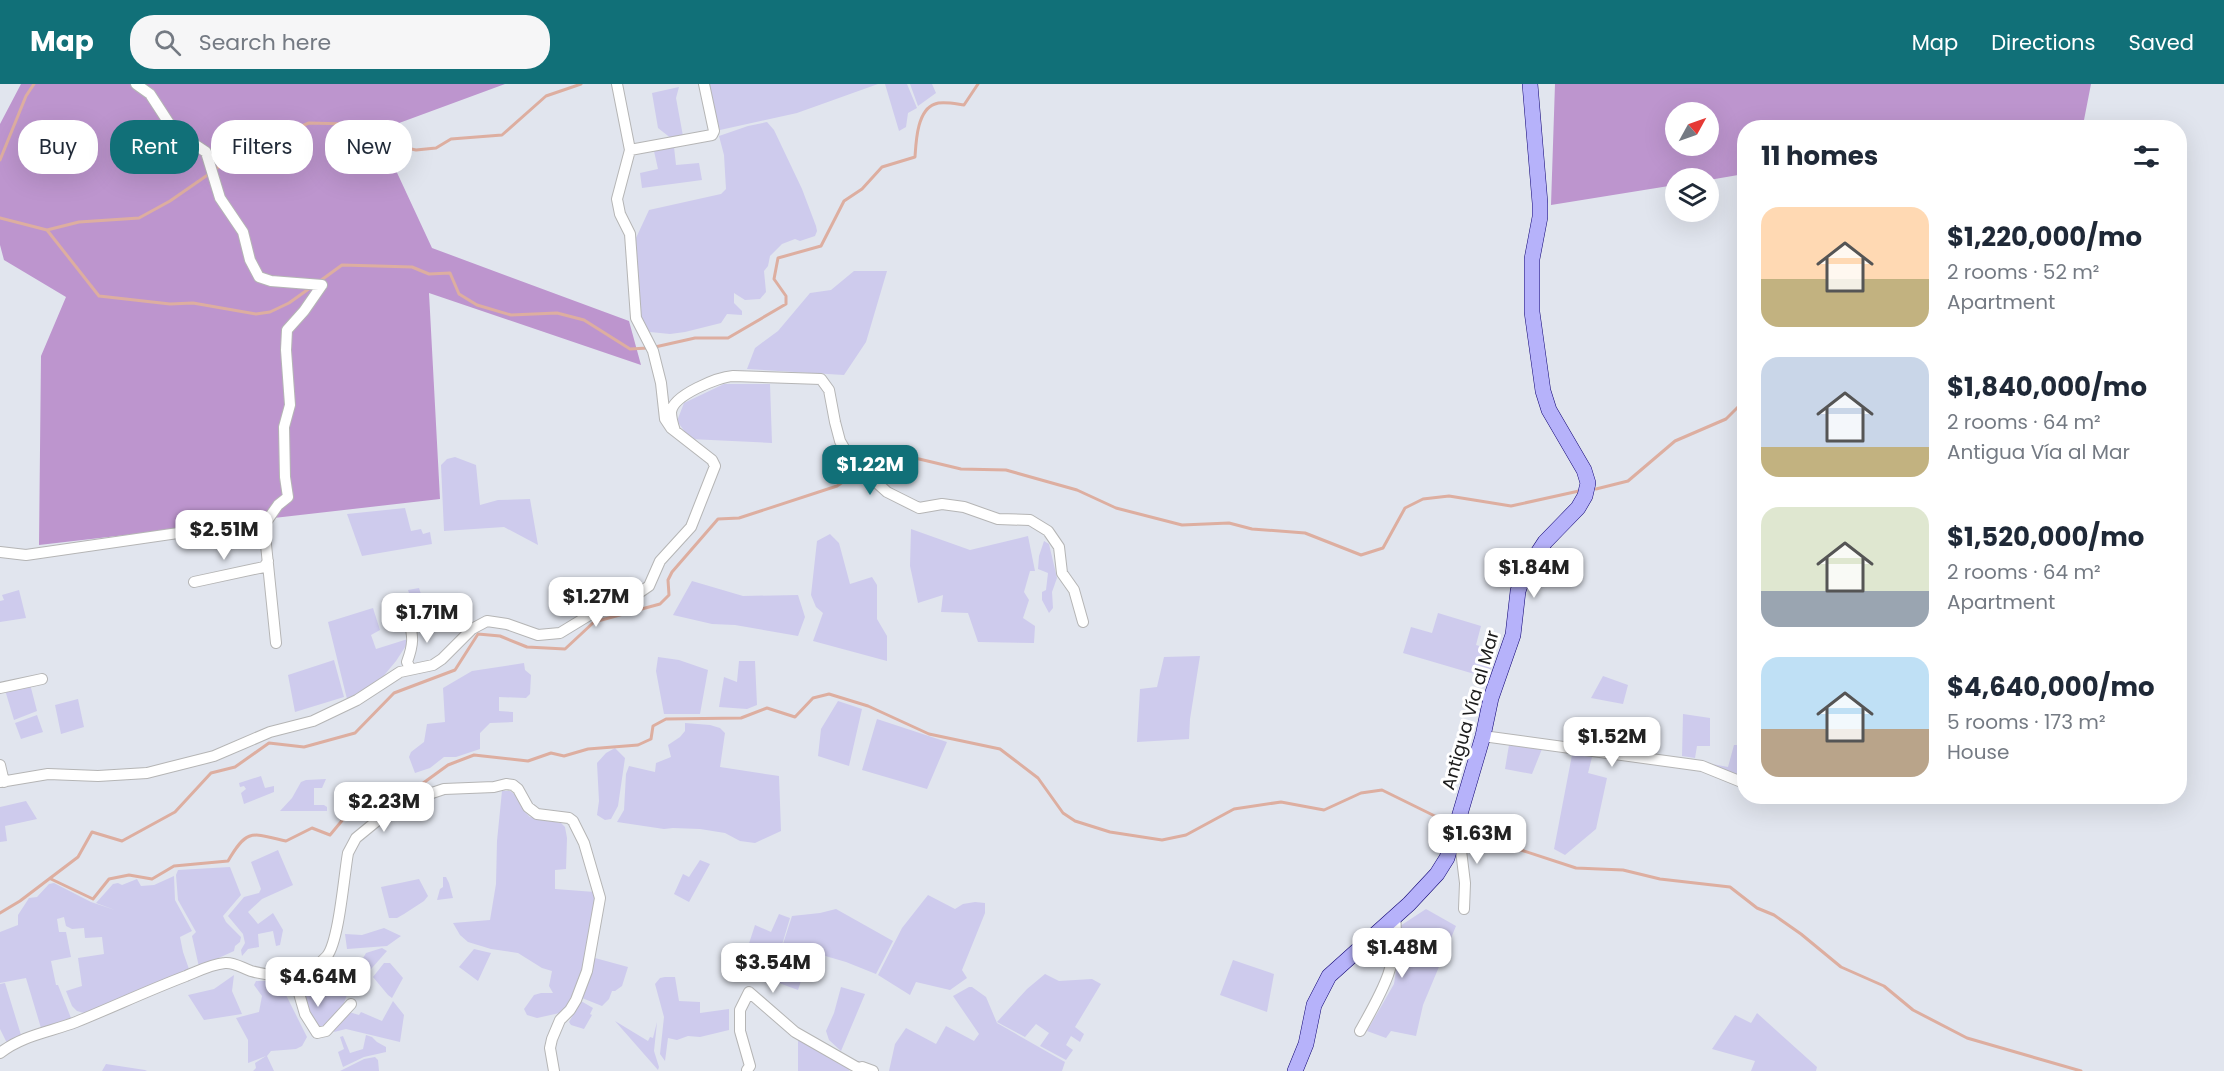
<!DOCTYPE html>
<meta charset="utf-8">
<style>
body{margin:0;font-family:Poppins,sans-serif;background:#f6f6f7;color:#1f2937;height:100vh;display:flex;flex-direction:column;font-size:22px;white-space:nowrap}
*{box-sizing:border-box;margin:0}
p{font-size:20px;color:#747a83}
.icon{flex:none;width:33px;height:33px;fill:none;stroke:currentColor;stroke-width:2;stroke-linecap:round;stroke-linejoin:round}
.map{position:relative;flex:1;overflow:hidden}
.panel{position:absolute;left:1737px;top:36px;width:450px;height:684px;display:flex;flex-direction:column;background:#fff;border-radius:24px;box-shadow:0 6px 24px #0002}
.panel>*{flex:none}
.banner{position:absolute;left:18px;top:36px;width:570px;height:54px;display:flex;gap:12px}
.needle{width:39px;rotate:50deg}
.tools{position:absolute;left:1665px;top:18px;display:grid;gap:12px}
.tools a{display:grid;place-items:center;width:54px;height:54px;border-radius:50%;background:#fff;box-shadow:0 6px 24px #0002;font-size:30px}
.price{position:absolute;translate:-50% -51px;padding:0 14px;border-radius:12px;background:#fff;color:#222;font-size:20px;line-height:39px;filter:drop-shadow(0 2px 3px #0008)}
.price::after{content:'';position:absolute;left:50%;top:36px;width:18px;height:14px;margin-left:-9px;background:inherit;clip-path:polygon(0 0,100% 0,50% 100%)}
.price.current{background:#117078;color:#fff}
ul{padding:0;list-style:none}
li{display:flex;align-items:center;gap:18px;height:150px;padding:0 24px}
li span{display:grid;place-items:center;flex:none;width:168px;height:120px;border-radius:18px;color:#555}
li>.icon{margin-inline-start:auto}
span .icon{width:72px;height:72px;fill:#fffc;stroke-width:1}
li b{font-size:26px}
h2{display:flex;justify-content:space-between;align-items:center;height:72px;padding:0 24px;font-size:26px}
.chip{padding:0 21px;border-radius:24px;background:#fff;box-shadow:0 6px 24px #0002;font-size:21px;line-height:54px}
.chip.current{background:#117078;color:#fff}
header{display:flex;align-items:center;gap:36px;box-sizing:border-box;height:84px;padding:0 30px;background:#117078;color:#fff}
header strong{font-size:28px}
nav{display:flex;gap:33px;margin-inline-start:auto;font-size:21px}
.search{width:420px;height:54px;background:#f6f6f7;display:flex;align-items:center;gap:15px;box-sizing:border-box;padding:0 21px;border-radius:24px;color:#747a83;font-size:22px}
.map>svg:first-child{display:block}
.farmland{fill:#cecbed}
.forest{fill:#bd95ce;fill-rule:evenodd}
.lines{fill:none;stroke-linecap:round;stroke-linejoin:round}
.stream{stroke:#ddaea0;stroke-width:3}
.minor-casing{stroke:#b5b5b5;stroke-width:12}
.secondary-casing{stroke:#0f0373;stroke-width:16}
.minor{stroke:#fff;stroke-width:10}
.secondary{stroke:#b6b2fa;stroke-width:15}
.labels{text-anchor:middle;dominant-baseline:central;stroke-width:6;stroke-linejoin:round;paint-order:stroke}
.street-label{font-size:18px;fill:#1c1c1c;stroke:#fff}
</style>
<header>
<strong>Map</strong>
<div class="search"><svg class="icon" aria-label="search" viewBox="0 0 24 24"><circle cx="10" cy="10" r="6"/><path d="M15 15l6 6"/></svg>Search here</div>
<nav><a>Map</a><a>Directions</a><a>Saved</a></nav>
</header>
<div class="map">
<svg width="2224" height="987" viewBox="0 0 2224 987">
<rect width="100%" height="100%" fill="#e1e5ee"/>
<path class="farmland" d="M 709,0 L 878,0 L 797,29 L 720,46 L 709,7 Z
M 885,0 L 907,0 L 917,24 L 908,29 L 906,43 L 899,47 Z
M 910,0 L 932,0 L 936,9 L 918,22 Z
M 679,3 L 676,14 L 683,52 L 672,55 L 658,44 L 652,9 Z
M 767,38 L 774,46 L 802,105 L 816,142 L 817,147 L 815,152 L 800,157 L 795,155 L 782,160 L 770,172 L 768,182 L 764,187 L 766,208 L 760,215 L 745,216 L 734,209 L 734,219 L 742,227 L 742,231 L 727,230 L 721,239 L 685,248 L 670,250 L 650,248 L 640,234 L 636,154 L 649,126 L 721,110 L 726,105 L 724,71 L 719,52 L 748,42 Z
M 674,63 L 676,81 L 699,79 L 702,96 L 642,104 L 640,89 L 658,85 L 654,67 Z
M 854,187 L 887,187 L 866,258 L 844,291 L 747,285 L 755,264 L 778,247 L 810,209 L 831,206 Z
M 724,300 L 770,300 L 772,359 L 690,355 L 677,337 L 684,319 Z
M 455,373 L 476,381 L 480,421 L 498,416 L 530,415 L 538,461 L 504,443 L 444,447 L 441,381 L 447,375 Z
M 405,424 L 411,447 L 421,445 L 423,450 L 430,448 L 432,460 L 362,472 L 347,430 Z
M 911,445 L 970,466 L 1028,452 L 1035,487 L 1030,487 L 1024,508 L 1029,516 L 1023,534 L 1035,542 L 1034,559 L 978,558 L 968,529 L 941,528 L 943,511 L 918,519 L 910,482 Z
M 830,450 L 839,459 L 850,500 L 872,493 L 877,501 L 877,535 L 887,552 L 887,577 L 813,557 L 823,529 L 816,523 L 811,511 L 817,457 Z
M 1044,457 L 1049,460 L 1057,494 L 1052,508 L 1053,524 L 1049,529 L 1042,516 L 1042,508 L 1046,506 L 1048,489 L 1038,485 L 1039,472 Z
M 692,497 L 743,512 L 798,511 L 805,533 L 798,552 L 735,541 L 712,540 L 673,531 Z
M 419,504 L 431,542 L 421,545 L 408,506 Z
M 19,506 L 26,534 L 0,538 L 0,517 L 4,516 L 2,511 Z
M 373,524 L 380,546 L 371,551 L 376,565 L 411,554 L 396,577 L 381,595 L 347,615 L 328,538 Z
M 1438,529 L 1481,542 L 1476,561 L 1496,567 L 1488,594 L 1403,569 L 1411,543 L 1432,549 Z
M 1200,572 L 1190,635 L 1189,655 L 1137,658 L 1140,605 L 1157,603 L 1164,573 Z
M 658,573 L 679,576 L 708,586 L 700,630 L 664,630 L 656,587 Z
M 334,576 L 344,613 L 295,628 L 288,591 Z
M 739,577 L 755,577 L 757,621 L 747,625 L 719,623 L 724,593 L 737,598 Z
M 524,579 L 525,586 L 531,591 L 530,610 L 526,614 L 499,613 L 499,627 L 513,628 L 513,638 L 490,639 L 480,649 L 480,665 L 456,673 L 444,673 L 430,684 L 415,689 L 409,673 L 411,668 L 424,658 L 427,640 L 445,638 L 443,604 L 472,587 Z
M 1603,592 L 1628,601 L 1623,620 L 1591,614 Z
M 30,600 L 37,627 L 14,636 L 5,606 Z
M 78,615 L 84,643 L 61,650 L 55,621 Z
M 838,617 L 862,625 L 849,682 L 818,672 L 821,645 Z
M 1683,630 L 1710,634 L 1710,662 L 1697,662 L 1695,674 L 1682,672 Z
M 37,631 L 43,648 L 21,655 L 15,639 Z
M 877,635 L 947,658 L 927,705 L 862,686 Z
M 685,639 L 710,641 L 720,644 L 725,649 L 720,683 L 779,692 L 781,747 L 755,759 L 740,757 L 725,749 L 700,745 L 673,744 L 664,745 L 617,738 L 624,726 L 626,690 L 629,682 L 655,688 L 656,679 L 671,673 L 668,661 L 680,653 L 685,647 Z
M 1509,661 L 1542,665 L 1532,690 L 1505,685 Z
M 1734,661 L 1744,661 L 1744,696 L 1711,683 L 1712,680 L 1728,683 Z
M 615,664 L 625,674 L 618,722 L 611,735 L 605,736 L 597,731 L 599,717 L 597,679 L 606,669 Z
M 1572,671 L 1592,673 L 1588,689 L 1607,694 L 1596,745 L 1565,771 L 1554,765 Z
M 261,692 L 265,704 L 274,702 L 274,708 L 244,720 L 241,709 L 246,705 L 244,702 L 240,703 L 239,699 Z
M 326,695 L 322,704 L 314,704 L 314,721 L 324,721 L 327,723 L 327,727 L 280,727 L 292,714 L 301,698 L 306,696 Z
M 502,707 L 510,707 L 514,710 L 524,727 L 530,733 L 561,739 L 565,743 L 567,754 L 566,785 L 555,786 L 555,805 L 595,808 L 596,818 L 589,869 L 573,916 L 564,928 L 537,934 L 527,931 L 524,925 L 534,911 L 541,909 L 553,909 L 549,902 L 552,887 L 542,884 L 518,869 L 491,865 L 468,858 L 460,851 L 453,839 L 490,836 L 496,800 L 497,757 Z
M 26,717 L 37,735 L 5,742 L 7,757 L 0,758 L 0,723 Z
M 278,766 L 293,801 L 262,815 L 248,828 L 258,840 L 273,829 L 283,846 L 280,861 L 276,862 L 273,847 L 258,850 L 259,863 L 248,865 L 242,872 L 241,866 L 245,859 L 243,850 L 228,832 L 244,813 L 259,809 L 261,805 L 251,778 Z
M 700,776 L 710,780 L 689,818 L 674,810 L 683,790 L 689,793 Z
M 230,783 L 241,811 L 223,832 L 226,838 L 241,853 L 240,858 L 235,862 L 234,867 L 199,883 L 192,852 L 196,848 L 178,816 L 176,791 L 178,786 Z
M 174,792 L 175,816 L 192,847 L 180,853 L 183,868 L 189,885 L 84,929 L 77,927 L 72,922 L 66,907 L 82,902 L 78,874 L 104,870 L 102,853 L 85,854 L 84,844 L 72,845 L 66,842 L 64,833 L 57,835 L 59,848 L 66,848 L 71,873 L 51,877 L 56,901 L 58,901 L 71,934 L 41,944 L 26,894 L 0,899 L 0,848 L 18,841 L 18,831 L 29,814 L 37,813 L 49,800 L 54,799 L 91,818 L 115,826 L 96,819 L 113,800 L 118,799 L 122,801 L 137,795 L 141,802 L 154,801 Z
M 443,793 L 446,793 L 449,799 L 453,814 L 437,816 L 440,805 L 443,803 Z
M 419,795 L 428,812 L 424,817 L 404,830 L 397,834 L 389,834 L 381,803 Z
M 928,811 L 955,825 L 963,820 L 975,818 L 985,819 L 985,829 L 962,886 L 967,894 L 950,906 L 916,898 L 910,911 L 878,891 L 902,844 Z
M 836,825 L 893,857 L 876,890 L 846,878 L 822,871 L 816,884 L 808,881 L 806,882 L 798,906 L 771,896 L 772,892 L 763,889 L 766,883 L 762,880 L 758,886 L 743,878 L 755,841 L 771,848 L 779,830 L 790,834 L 773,891 L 792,832 L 820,829 Z
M 1426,825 L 1456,842 L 1423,921 L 1416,952 L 1391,947 L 1386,954 L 1367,947 L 1394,900 L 1400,860 L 1400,842 Z
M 384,844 L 401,852 L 387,862 L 347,865 L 345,850 L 362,851 Z
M 382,864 L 387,867 L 371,885 L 362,876 L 366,869 Z
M 474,865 L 491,869 L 478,897 L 459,883 Z
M 344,873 L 355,874 L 361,879 L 333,898 L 328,882 L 335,876 Z
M 595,874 L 628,883 L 622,902 L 615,907 L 612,907 L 609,915 L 602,922 L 582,914 Z
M 1233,876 L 1274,890 L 1267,928 L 1220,911 Z
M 384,879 L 390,879 L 403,894 L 392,914 L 388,911 L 373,893 Z
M 312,888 L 320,898 L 348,908 L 340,930 L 321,947 L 313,943 L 299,893 Z
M 1045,890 L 1059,897 L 1092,895 L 1101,900 L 1075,943 L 1084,950 L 1080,958 L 1071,952 L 1066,961 L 1073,966 L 1066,976 L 1040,962 L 1049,949 L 1036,940 L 1025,953 L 997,938 L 1027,905 Z
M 234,891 L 232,907 L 242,930 L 204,936 L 188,911 L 214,905 Z
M 665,893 L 675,893 L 679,917 L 700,918 L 700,929 L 729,925 L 729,946 L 700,953 L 688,952 L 677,956 L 668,954 L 665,977 L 660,970 L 664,933 L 655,900 L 660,894 Z
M 256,897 L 279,897 L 307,953 L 302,962 L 296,965 L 271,967 L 267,972 L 274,987 L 253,987 L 256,984 L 255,979 L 266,972 L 248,979 L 248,956 L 236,934 L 259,928 L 262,912 L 254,901 Z
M 5,899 L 21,951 L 7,959 L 0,945 L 0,900 Z
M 841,903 L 865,910 L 841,967 L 829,956 L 826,947 L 834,929 Z
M 969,903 L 972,903 L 986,913 L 997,939 L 1065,978 L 1062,987 L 889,987 L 895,960 L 906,944 L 936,960 L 946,942 L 974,957 L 979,950 L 953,912 Z
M 393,917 L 404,931 L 400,958 L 346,945 L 334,948 L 335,942 L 349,928 L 359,931 L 361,928 L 382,937 Z
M 581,917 L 593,924 L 590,930 L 592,931 L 584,945 L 571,941 L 569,938 Z
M 1757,929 L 1817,983 L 1816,987 L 1751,987 L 1755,977 L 1712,965 L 1735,931 L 1751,939 Z
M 615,937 L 648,957 L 650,953 L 653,954 L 657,938 L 654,967 L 659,983 L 658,986 Z
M 366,951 L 372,953 L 377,958 L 386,963 L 386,968 L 364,973 L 343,983 L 338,968 L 344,965 L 340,953 L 343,952 L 350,969 L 363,965 Z
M 798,952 L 853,983 L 849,987 L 798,987 Z
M 375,973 L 378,976 L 379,987 L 340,987 L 364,975 Z
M 106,980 L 145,986 L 147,987 L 102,987 Z"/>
<path class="forest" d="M 21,0 L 505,0 L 353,56 L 393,80 L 432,164 L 629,237 L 641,281 L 429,209 L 440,415 L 39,461 L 41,272 L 66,213 L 4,176 L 0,161 L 0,40 Z
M 1555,0 L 2091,0 L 2084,36 L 2038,44 L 1744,44 L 1744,90 L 1709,96 L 1676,94 L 1675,101 L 1551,121 ZM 1676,28 L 1708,28 L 1708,62 L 1676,62 Z"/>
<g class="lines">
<path class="stream" d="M 0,76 L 26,12 L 34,0
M 214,86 L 246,64 L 309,39 L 347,40 L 388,60 L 416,66 L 436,64 L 451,55 L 502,51 L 546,12 L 581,0
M 0,134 L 47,146 L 99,212 L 170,220 L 193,219 L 256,230 L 270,228 L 289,219 L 310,204
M 47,146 L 79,138 L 139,134 L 170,117 L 209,90
M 320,197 L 342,181 L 412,183 L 429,190 L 450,189 L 459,210 L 477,221 L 511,231 L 557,229 L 584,236 L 630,265 L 648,264
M 655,263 L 695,254 L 728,254 L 786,220 L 786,212 L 774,195 L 778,174 L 821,162 L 844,117 L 862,105 L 882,83 L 915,73 C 916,58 917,26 935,20 C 942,17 956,20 964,21 L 978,0
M 865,386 L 875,374 L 915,374 L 961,385 L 1006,386 L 1077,406 L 1116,424 L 1182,441 L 1229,439 L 1252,445 L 1305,449 L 1361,471 L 1383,464 L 1405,424 L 1423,415 L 1449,412 L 1511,422 L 1579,407
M 1596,405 L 1628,397 L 1675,357 L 1726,335 L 1742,319 L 1744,305
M 1463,747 L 1576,784 L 1623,786 L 1660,795 L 1730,803 L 1757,824 L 1774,831 L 1801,850 L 1841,883 L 1884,902 L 1913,926 L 1967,954 L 2081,987
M 51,795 L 93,815 L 109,795 L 129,791 L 152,795 L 174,782 L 228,777 C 247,744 252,749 286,757 L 312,744 L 330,751 L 350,727 L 366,729 L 379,717 L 415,705 L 448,681 L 474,671 L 528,677 L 551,669 L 564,672 L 588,665 L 638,661 L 651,655 L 653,642 L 666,635 L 741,634 L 767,624 L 795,633 L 813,614 L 829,610 L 868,622 L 929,650 L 1000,665 L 1038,694 L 1063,729 L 1075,737 L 1110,748 L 1162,756 L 1186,751 L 1234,725 L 1281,718 L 1324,726 L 1361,709 L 1382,706 L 1449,739
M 0,829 L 20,817 L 78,773 L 92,748 L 122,757 L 175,728 L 211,689 L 235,683 L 269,659 L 304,663 L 355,649 L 394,609 L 455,586 L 478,550 L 500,552 L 527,563 L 565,565 L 594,538 L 660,520 L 669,511 L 668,496 L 672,488 L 718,435 L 739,434 L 837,402 L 859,387"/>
<g class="minor-casing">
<path id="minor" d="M 136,0 L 150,10 L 176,50 L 186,58 L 197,62 L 206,68 L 220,114 L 243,148 L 250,176 L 259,193 L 271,197 L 322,201
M 630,66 L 712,51 L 714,47 L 704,0
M 675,347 C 673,341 671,333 671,328 C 673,311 718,293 733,292 L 821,295 L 829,306 L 835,338 L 840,357 L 847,369 L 857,381 L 887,408 L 919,424 L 942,420 L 964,423 L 998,435 L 1030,436 L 1048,447 L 1059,463 L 1062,489 L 1074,506 L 1083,538
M 264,441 L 278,421 L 288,413 L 285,393 L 284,343 L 290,321 L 286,266 L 287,246 L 304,227 L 322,201
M 0,468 L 26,471 L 261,437 L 264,441 L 276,559
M 194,498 L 264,483 L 268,477
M 410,584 L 407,578 C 414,559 413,553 409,534 L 414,531
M 0,604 L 42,595
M 1483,652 L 1702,682 L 1744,699
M 0,681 L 4,698
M 0,698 L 48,690 L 98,692 L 147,689 L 214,672 L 270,648 L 313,637 L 357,616 L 400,588 L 433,581 L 442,575 L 472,545 L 487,537 L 507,540 L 538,551 L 560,549 L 601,524 L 633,513 L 649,502 L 660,477 L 691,443 L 715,382 L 712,376 L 671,344 L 665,335 L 661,299 L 653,267 L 636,234 L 630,150 L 620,130 L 617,115 L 630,66 L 617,0
M 1458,742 L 1465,799 L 1464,825
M 294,892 L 305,930 L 317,949 L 326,947 L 351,920
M 1360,947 C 1382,908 1400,878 1395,832
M 0,969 C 23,951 50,948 76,938 C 113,923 149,906 186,892 C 198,887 212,880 225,879 C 234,878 242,884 251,887 C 276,894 309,894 327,872 C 339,857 344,791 348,769 L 356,754 L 378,736 L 408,717 L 444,705 L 494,703 L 506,700 L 513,701 L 518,705 L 528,723 L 537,730 L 569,734 L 573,737 L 584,759 L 600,814 L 587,887 L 576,916 L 570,926 L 560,936 L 552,955 L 550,964 L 554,987
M 747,986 L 750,982 L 740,947 L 740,926 L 749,908 L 795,948 L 858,984 L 862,983 L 873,987"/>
</g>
<g class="secondary-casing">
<path id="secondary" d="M 1295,987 L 1306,960 L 1314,921 L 1329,892 L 1409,820 L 1437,790 L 1447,774 L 1483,652 L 1491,614 L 1513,551 L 1518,507 L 1524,490 L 1545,458 L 1578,424 L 1585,412 L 1588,399 L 1584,386 L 1549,326 L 1543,307 L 1532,228 L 1532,175 L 1540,133 L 1540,119 L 1530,0"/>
</g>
<use href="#minor" class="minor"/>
<use href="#secondary" class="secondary"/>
</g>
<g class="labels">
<g class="street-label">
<text transform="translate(1470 626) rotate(-74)">Antigua Vía al Mar</text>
</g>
</g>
</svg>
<div class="tools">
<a><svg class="needle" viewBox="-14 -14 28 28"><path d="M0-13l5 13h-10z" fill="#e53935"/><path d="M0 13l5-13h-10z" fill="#747a83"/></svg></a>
<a><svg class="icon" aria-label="layers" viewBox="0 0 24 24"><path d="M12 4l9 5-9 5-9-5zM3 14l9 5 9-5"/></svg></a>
</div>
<b class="price current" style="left:870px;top:412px">$1.22M</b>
<b class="price" style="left:224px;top:477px">$2.51M</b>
<b class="price" style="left:1534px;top:515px">$1.84M</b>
<b class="price" style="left:596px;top:544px">$1.27M</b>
<b class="price" style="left:427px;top:560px">$1.71M</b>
<b class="price" style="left:1612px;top:684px">$1.52M</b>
<b class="price" style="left:384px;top:749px">$2.23M</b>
<b class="price" style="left:1477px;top:781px">$1.63M</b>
<b class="price" style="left:1402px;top:895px">$1.48M</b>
<b class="price" style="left:773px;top:910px">$3.54M</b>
<b class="price" style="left:318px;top:924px">$4.64M</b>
<div class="banner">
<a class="chip">Buy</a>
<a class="chip current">Rent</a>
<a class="chip">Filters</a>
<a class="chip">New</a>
</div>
<section class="panel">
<h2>11 homes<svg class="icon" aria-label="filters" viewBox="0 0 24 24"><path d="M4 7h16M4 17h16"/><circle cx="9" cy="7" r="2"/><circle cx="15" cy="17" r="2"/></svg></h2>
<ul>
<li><span style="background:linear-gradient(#ffd9b3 60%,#c2b280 0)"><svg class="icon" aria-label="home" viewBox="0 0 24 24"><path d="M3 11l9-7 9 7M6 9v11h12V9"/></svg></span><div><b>$1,220,000/mo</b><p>2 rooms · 52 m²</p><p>Apartment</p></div></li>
<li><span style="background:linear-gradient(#c9d6e8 75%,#c2b280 0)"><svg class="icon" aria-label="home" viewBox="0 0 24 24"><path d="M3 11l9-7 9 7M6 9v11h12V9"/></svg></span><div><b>$1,840,000/mo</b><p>2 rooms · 64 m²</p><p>Antigua Vía al Mar</p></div></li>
<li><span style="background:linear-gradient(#dfe7d0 70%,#9aa5b1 0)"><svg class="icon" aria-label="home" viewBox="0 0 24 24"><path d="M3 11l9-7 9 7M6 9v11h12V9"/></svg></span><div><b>$1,520,000/mo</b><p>2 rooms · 64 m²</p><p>Apartment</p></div></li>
<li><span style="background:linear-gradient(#bfe0f5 60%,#b9a48a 0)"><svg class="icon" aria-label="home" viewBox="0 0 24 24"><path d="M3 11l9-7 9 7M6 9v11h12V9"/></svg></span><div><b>$4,640,000/mo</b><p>5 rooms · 173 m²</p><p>House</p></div></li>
</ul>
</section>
</div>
